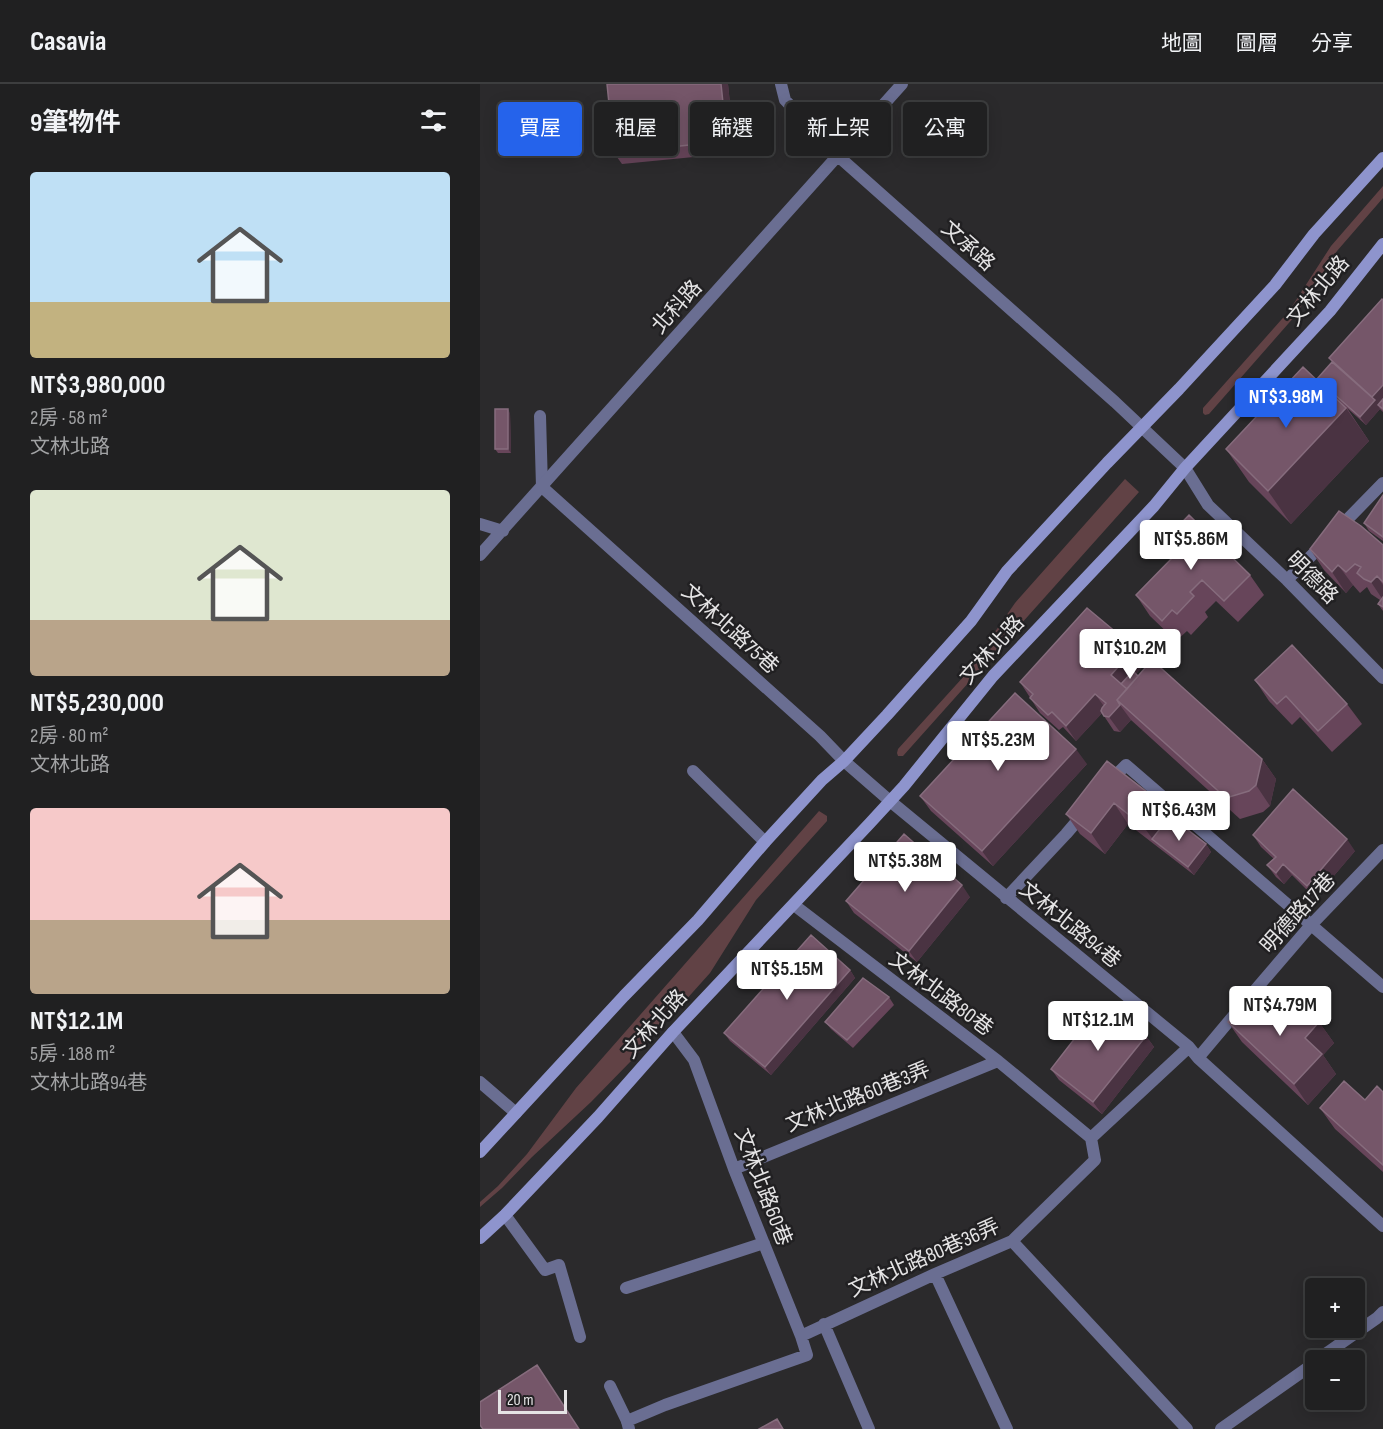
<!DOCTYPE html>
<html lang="zh-TW">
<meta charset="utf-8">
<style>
body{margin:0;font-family:"Sofia Sans Condensed","Noto Sans TC",sans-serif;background:#28282a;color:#f1f3f6;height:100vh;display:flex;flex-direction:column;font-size:22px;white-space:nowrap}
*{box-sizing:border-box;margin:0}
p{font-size:20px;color:#a2a3a5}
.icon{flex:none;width:33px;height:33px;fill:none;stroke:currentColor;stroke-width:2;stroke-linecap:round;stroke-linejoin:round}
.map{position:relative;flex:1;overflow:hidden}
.side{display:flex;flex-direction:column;background:#202021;width:480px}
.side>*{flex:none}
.guide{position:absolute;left:18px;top:18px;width:570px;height:54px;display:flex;gap:12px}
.buttons{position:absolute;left:825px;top:1194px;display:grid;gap:12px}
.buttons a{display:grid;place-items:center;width:60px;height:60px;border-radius:6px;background:#202021;box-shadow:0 3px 15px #0003,0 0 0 2px #3d3e3f;font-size:30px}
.scale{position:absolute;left:18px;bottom:15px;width:69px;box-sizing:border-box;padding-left:6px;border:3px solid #e5e4e5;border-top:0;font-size:16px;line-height:21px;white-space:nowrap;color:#e5e4e5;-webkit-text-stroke:4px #212022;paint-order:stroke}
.price{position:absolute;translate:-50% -51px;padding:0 14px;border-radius:6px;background:#fff;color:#222;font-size:20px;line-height:39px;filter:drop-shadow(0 2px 3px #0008)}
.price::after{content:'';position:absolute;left:50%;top:36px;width:18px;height:14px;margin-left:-9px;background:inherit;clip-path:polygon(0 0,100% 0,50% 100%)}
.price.on{background:#2563eb;color:#fff}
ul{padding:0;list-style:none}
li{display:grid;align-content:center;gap:12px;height:318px;padding:0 30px}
li span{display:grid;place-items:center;height:186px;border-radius:6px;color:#555}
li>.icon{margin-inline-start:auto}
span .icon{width:108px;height:108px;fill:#fffc;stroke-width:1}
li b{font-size:26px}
h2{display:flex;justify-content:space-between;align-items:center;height:72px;padding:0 30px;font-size:26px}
.tag{padding:0 21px;border-radius:6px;background:#202021;box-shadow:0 3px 15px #0003,0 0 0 2px #3d3e3f;font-size:21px;line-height:54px}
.tag.on{background:#2563eb;color:#fff}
header{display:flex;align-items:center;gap:36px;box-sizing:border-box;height:84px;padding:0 30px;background:#202021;border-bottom:2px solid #3d3e3f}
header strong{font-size:28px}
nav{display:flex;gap:33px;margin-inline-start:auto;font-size:21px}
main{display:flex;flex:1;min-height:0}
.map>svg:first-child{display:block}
.green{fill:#614245}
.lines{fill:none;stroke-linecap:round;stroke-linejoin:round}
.lane{stroke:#6a6e92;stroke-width:12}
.street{stroke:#6a6e92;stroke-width:12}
.secondary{stroke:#8e94cd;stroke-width:12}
.wall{fill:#67455a}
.shaded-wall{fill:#4a3342}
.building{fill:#755669;stroke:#866c7d;stroke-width:1.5}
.labels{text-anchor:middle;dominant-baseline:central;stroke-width:5;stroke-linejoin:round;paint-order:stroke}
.street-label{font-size:21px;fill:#e5e4e5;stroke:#212022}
</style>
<header>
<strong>Casavia</strong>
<nav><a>地圖</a><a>圖層</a><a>分享</a></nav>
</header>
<main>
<section class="side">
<h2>9筆物件<svg class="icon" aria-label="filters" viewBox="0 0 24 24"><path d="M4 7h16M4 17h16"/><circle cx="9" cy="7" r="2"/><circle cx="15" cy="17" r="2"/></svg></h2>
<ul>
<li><span style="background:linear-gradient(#bfe0f5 70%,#c2b280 0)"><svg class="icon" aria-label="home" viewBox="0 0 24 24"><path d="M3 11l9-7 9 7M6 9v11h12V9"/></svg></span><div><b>NT$3,980,000</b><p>2房 · 58 m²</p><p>文林北路</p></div></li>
<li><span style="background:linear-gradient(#dfe7d0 70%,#b9a48a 0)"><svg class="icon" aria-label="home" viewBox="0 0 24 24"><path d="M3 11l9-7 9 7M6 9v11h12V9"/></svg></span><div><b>NT$5,230,000</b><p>2房 · 80 m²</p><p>文林北路</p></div></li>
<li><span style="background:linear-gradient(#f6c9c9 60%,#b9a48a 0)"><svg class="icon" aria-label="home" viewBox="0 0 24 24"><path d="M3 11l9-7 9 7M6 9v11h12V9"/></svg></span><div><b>NT$12.1M</b><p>5房 · 188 m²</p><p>文林北路94巷</p></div></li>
</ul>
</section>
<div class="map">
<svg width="903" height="1345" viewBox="0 0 903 1345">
<rect width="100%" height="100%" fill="#2b2a2c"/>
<path class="green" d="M 903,102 L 903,114 L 857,167 L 815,232 L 729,330 L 725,331 L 723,329 L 723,324 L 809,227 L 851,162 Z
M 645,395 L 659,408 L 423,672 L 418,672 L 417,669 L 418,665 L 485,591 L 535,519 Z
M 339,727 L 347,732 L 347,737 L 276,816 L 230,889 L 152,976 L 111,1018 L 52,1073 L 22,1104 L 0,1123 L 0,1118 L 18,1102 L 47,1070 L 96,1004 Z"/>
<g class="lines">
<path class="lane" d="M 60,332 L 62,403
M 213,687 L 285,758
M 130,1302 L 147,1337"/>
<path class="street" d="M 301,0 L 305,16 L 358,72 L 635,318 L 705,384 L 728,421 L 807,496 L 903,594
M 62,403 L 340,652 L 364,677 L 410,717 L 709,963 L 718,974 L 903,1142
M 0,440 L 23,447
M 858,445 L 903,399
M 0,471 L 422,0
M 807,496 L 843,460
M 628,699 L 646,681 L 903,903
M 526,814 L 586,750 L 604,729
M 314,821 L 518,977 L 611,1054
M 193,948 L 214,976 L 254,1085 L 321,1252 L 455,1190 L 532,1157 L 615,1076 L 611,1054
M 718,974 L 776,905 L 831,841 L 903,766
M 0,998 L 36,1029
M 611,1054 L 709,963
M 254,1085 L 518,977
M 25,1131 L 65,1186 L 79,1181 L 100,1253
M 532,1157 L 707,1345
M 455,1190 L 527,1345
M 146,1204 L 284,1159
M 344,1240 L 389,1345
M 837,1276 L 897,1234 L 903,1228
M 149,1345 L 147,1337 L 185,1321 L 327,1271 L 321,1252
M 741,1345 L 836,1278"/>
<path class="secondary" d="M 0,1068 L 144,912 L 218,836 L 285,758 L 342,696 L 364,677 L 407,631 L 491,537 L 527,487 L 627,379 L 699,305 L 795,201 L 834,150 L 903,74
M 0,1154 L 25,1131 L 118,1033 L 193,948 L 390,739 L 424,702 L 513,592 L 674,422 L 705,384 L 850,227 L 903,160"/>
</g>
<path class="wall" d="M 248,0 L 255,69 L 142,80 L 134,69 Z
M 903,216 L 903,328 L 900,325 L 886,341 L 867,324 L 889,357 L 811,440 L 769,398 L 746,365 L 839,298 L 852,278 L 849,274 Z
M 30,329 L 31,369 L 18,369 L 15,365 Z
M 903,411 L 903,457 L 889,447 L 884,439 Z
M 683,458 L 770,491 L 784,511 L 758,538 L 736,517 L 725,528 L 728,533 L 711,551 L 707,547 L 696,557 L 670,532 L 656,511 L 693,473 Z
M 903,461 L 903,527 L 898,520 L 900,516 L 891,510 L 887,503 L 880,509 L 873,501 L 866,509 L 844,486 L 830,465 Z
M 655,564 L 666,579 L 656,590 L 782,675 L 796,695 L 790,722 L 783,728 L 760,735 L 651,636 L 640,648 L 634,647 L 622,629 L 596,657 L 583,643 L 579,646 L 560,629 L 540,598 Z
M 775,596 L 867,620 L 882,640 L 852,668 L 820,633 L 812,641 L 789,617 Z
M 627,677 L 681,719 L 690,732 L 726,760 L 731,768 L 714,791 L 648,740 L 625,770 L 600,750 L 586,730 Z
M 607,680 L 513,782 L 451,727 L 440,712 Z
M 773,751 L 875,767 L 835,814 L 812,791 L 804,800 L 796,793 L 787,781 L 794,775 L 781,763 Z
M 490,813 L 437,878 L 374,829 L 366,817 Z
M 370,886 L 375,894 L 291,991 L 250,957 L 244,949 Z
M 409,913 L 414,921 L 373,964 L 351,945 L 345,938 Z
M 781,929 L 839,938 L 854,959 L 843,971 L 856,990 L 828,1021 L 762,958 L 748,938 Z
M 666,952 L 674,963 L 622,1030 L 579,996 L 571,985 Z
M 903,1008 L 903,1088 L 855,1045 L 840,1024 L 885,1016 Z"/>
<path class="shaded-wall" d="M 241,0 L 248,0 L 255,69 L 247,57 Z
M 903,301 L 903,322 L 898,321 L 900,325 L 886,341 L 880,333 L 895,316 L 892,313 Z
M 866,324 L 889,357 L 811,440 L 788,407 Z
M 28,325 L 30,329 L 31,369 L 28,365 Z
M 858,481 L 873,501 L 866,509 L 852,488 Z
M 897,492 L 903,501 L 903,516 L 891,498 Z
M 655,564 L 666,579 L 642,605 L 631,591 Z
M 615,610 L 626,625 L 596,657 L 586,642 Z
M 640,621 L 651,636 L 640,648 L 629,633 Z
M 596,665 L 607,680 L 513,782 L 502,767 Z
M 782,675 L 796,695 L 790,722 L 776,701 Z
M 634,719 L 648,740 L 625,770 L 611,749 Z
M 681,719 L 695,740 L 672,755 L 678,762 L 663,742 Z
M 867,755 L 875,767 L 835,814 L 827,802 Z
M 726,760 L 731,768 L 714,791 L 708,783 Z
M 803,780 L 812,791 L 804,800 L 796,789 Z
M 482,801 L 490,813 L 437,878 L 429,867 Z
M 370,886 L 375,894 L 291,991 L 285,983 Z
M 839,938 L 854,959 L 843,971 L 856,990 L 828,1021 L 814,1000 L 825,954 Z
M 666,952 L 674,963 L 622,1030 L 613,1018 Z"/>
<path class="building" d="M 127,0 L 241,0 L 247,57 L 134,69 Z
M 902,215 L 903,216 L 903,301 L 892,313 L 849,274 Z
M 852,278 L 895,316 L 880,333 L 837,295 Z
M 823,283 L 866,324 L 788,407 L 746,365 Z
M 903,315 L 903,325 L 898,321 Z
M 15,325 L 28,325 L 28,365 L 15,365 Z
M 903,411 L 903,453 L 884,439 Z
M 859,427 L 881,442 L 903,461 L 903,498 L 897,492 L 891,498 L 884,495 L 877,489 L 881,483 L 875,480 L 866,488 L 858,481 L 852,488 L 830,465 Z
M 709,431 L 770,491 L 744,517 L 722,496 L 710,508 L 714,512 L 697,530 L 692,526 L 682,537 L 656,511 L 696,470 L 683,458 Z
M 903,513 L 903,523 L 898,520 Z
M 607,524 L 655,564 L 631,591 L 647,605 L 637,616 L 640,621 L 629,633 L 624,632 L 621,627 L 622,624 L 626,619 L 615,610 L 586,642 L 572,628 L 568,631 L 550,614 L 553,610 L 540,598 Z
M 812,561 L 867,620 L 838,647 L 806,612 L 797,620 L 775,596 Z
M 672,576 L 782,675 L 776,701 L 769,707 L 746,714 L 637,616 Z
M 653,587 L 658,592 L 647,605 L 641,600 Z
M 535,609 L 596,665 L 502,767 L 440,712 Z
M 627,677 L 681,719 L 663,742 L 634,719 L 611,749 L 586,730 Z
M 813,705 L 867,755 L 827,802 L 803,780 L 796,789 L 787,781 L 796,773 L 773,751 Z
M 690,732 L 726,760 L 708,783 L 672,755 Z
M 424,750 L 482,801 L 429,867 L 366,817 Z
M 331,851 L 370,886 L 285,983 L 244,949 Z
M 383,894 L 409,913 L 367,956 L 345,938 Z
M 814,915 L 839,938 L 825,954 L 842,970 L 814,1000 L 748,938 L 768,916 L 781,929 L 788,922 L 799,931 Z
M 623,918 L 666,952 L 613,1018 L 571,985 Z
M 864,997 L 885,1016 L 897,1002 L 903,1008 L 903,1081 L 840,1024 Z
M 57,1281 L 99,1345 L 3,1345 L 0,1341 L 0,1318 Z
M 297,1335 L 303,1345 L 279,1345 Z"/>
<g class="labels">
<g class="street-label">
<text transform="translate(488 162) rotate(42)">文承路</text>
<text transform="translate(838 207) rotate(-50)">文林北路</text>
<text transform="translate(197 223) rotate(-48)">北科路</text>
<text transform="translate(832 494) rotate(45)">明德路</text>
<text transform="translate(250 545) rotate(42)">文林北路75巷</text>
<text transform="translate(512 566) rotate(-48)">文林北路</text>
<text transform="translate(818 829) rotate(-48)">明德路17巷</text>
<text transform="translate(590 841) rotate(39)">文林北路94巷</text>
<text transform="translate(461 910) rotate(37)">文林北路80巷</text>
<text transform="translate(175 940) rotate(-48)">文林北路</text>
<text transform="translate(378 1013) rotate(-22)">文林北路60巷3弄</text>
<text transform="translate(283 1103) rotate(69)">文林北路60巷</text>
<text transform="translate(444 1174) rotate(-24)">文林北路80巷36弄</text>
</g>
</g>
</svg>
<div class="buttons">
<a>+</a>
<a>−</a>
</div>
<div class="scale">20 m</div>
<b class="price on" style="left:806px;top:345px">NT$3.98M</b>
<b class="price" style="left:711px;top:487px">NT$5.86M</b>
<b class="price" style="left:650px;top:596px">NT$10.2M</b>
<b class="price" style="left:518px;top:688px">NT$5.23M</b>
<b class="price" style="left:699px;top:758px">NT$6.43M</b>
<b class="price" style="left:425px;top:809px">NT$5.38M</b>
<b class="price" style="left:307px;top:917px">NT$5.15M</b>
<b class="price" style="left:800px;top:953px">NT$4.79M</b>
<b class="price" style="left:618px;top:968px">NT$12.1M</b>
<div class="guide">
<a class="tag on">買屋</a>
<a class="tag">租屋</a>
<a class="tag">篩選</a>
<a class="tag">新上架</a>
<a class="tag">公寓</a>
</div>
</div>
</main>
